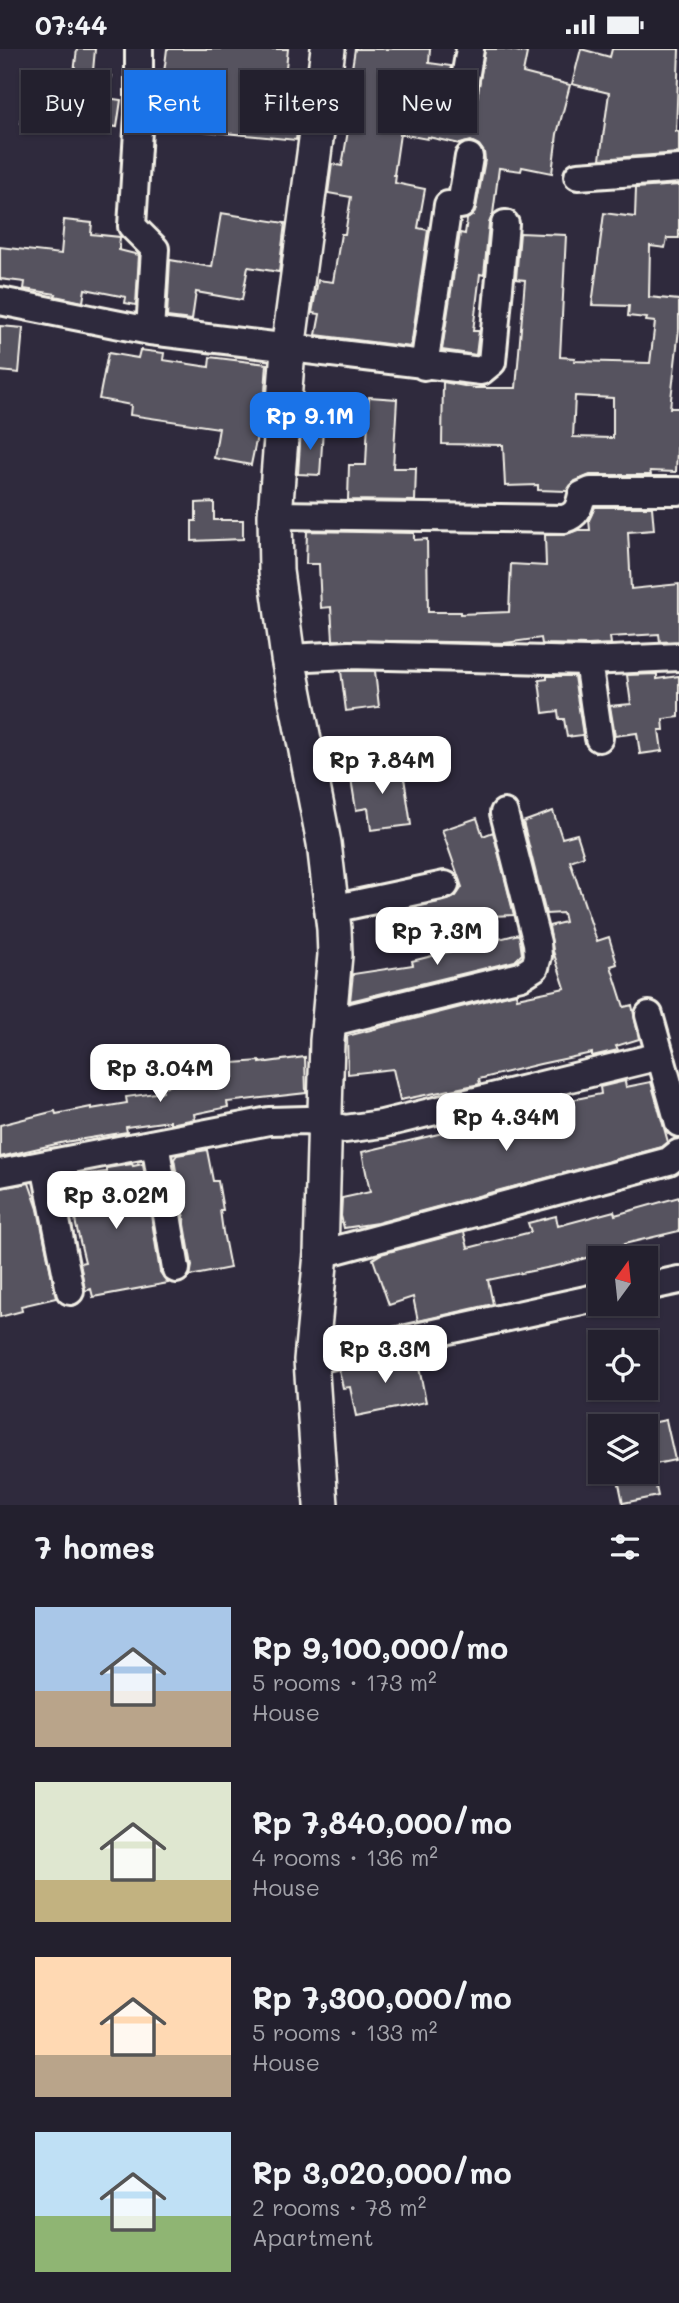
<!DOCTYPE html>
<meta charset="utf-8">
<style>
body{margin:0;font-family:Mali,sans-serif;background:#2f2d3a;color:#f1f3f6;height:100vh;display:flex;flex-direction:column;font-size:26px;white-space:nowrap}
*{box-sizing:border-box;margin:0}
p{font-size:23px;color:#a3a3aa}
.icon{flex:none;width:38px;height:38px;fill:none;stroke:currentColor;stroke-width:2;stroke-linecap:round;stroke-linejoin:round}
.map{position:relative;height:1456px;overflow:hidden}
.panel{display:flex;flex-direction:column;background:#23202e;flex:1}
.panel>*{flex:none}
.guide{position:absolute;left:21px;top:21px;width:637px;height:63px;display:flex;gap:14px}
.needle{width:46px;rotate:15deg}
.buttons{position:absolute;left:588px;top:1197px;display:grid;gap:14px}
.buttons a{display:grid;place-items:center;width:70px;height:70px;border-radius:0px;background:#23202e;box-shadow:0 2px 5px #0004,0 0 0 2px #403e4a;font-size:35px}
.price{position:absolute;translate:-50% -60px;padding:0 16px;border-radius:14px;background:#fff;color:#222;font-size:23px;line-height:46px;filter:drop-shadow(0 2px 4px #0008)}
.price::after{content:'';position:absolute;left:50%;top:42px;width:21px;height:16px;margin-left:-10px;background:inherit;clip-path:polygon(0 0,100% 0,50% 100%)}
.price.current{background:#1a73e8;color:#fff}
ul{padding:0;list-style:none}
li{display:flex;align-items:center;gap:21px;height:175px;padding:0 35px}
li span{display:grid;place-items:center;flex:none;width:196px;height:140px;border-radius:0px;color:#555}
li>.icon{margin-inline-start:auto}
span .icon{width:84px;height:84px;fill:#fffc;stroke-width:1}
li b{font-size:30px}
h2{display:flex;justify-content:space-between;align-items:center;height:84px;padding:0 35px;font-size:30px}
.tag{padding:0 24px;border-radius:0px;background:#23202e;box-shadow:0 2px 5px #0004,0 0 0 2px #403e4a;font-size:24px;line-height:63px}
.tag.current{background:#1a73e8;color:#fff}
.status{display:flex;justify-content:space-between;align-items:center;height:49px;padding:0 35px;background:#23202e;direction:ltr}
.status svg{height:19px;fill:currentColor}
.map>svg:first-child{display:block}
.building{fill:#56525f;stroke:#f4f1e8;stroke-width:2;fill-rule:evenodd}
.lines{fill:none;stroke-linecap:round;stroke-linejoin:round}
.minor-casing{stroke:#f4f1e8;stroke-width:32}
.tertiary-casing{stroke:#f4f1e8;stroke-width:38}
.minor{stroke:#2f2a3d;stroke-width:26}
.tertiary{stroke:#2f2a3d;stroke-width:33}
</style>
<div class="status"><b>07:44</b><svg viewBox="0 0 49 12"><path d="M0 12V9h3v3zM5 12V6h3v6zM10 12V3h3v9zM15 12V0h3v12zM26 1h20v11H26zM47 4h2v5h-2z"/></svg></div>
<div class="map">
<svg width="679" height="1456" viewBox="0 0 679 1456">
<rect width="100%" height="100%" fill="#2f2a3d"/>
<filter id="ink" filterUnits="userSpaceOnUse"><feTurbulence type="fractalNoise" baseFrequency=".0143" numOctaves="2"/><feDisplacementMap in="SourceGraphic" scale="14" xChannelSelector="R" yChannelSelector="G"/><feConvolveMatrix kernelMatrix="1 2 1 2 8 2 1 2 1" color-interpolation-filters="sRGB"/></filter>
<g filter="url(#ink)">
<path class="building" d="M 77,0 L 95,0 L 93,22 L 112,27 L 106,49 L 121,51 L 117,78 L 61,70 L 61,78 L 21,74 L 24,42 L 71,47 Z
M 167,0 L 288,0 L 283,46 L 302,48 L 296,91 L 204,82 L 206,62 L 160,56 Z
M 355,0 L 430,0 L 429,14 L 451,17 L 443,63 L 445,71 L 450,78 L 456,80 L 465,79 L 472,74 L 474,68 L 485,0 L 505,0 L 527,4 L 523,24 L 570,36 L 557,85 L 552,124 L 522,118 L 521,122 L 499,119 L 493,165 L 489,174 L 484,226 L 480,225 L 473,282 L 479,282 L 476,306 L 442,301 L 460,184 L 465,185 L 467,170 L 473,166 L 476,159 L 485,111 L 484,103 L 479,96 L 471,92 L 460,95 L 428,88 L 427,90 L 400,85 L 394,126 L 396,126 L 395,134 L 425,140 L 418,179 L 428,181 L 411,298 L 316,286 L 320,265 L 312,264 L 318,231 L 333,233 L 341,185 L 345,185 L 351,148 L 328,144 L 332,115 L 342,117 L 349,76 L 343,75 Z
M 581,0 L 610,8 L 612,0 L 679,0 L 676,82 L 679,83 L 679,104 L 600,110 L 609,44 L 572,35 Z
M 679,136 L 679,189 L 667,189 L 665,199 L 650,197 L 649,248 L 679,251 L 679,280 L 670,359 L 679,359 L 676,423 L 650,422 L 651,426 L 590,426 L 575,432 L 567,442 L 538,441 L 538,436 L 505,437 L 503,396 L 442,395 L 443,333 L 475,339 L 516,339 L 525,231 L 516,230 L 520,184 L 566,186 L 560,308 L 575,309 L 574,312 L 650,314 L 655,273 L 646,272 L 647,269 L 628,267 L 629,257 L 592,256 L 604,164 L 635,168 L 636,139 ZM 575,347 L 613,349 L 613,389 L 573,388 Z
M 221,164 L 285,174 L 279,223 L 248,218 L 242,251 L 196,243 L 192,271 L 167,268 L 170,211 L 212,218 Z
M 64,171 L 92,174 L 91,185 L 120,188 L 119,201 L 139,206 L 136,256 L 125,254 L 126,248 L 85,240 L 83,253 L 55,247 L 56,245 L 24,240 L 25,233 L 0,230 L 0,198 L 61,205 Z
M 0,277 L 23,279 L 19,324 L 0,322 Z
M 140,301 L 164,304 L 163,311 L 209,318 L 210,308 L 267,315 L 262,383 L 258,382 L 251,416 L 214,409 L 219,379 L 130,366 L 131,356 L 99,350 L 108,304 L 138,309 Z
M 369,348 L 397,350 L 393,419 L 416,419 L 415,452 L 348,451 L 349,416 L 366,416 Z
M 301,380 L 323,381 L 320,426 L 298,425 Z
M 214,453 L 214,471 L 243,471 L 243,490 L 192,492 L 192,472 L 196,472 L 196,454 Z
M 595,458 L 652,458 L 654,481 L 628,483 L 631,540 L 679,535 L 679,592 L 660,593 L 659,585 L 610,588 L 611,595 L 588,596 L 542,595 L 541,589 L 505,594 L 333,591 L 331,558 L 321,559 L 319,515 L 306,515 L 307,482 L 414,484 L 414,491 L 427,490 L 428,563 L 460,563 L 460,565 L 509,563 L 511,515 L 546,517 L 545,486 L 564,486 L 578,481 L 590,481 L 589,471 Z
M 341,622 L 375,622 L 379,658 L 346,662 Z
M 657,625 L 657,630 L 679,627 L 679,668 L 663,670 L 664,681 L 659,681 L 662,702 L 640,705 L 637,684 L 615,687 L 610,657 L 631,655 L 627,626 Z
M 547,627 L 574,627 L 583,686 L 567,688 L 564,670 L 559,670 L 558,662 L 543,664 L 539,631 L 547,630 Z
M 402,715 L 411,776 L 371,781 L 368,759 L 356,761 L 350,723 Z
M 553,762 L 562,789 L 577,785 L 584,807 L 570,812 L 597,892 L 609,888 L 617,915 L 611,917 L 624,958 L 632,956 L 639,990 L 616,997 L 618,1001 L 592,1007 L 592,1004 L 540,1015 L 479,1030 L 480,1035 L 400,1051 L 393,1020 L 348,1025 L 347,987 L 516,944 L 517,949 L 565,939 L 553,902 L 549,877 L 565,873 L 563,864 L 546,865 L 523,773 Z
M 477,769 L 483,787 L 493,783 L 514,866 L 398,871 L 398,862 L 448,851 L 456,847 L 462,838 L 442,781 Z
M 519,885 L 522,905 L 515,912 L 350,952 L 353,925 L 413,916 L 412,912 Z
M 305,1008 L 306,1044 L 227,1053 L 228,1058 L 194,1065 L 195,1070 L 170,1075 L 170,1072 L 126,1078 L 127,1083 L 65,1093 L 0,1108 L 0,1076 L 55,1062 L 56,1065 L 91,1058 L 91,1060 L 127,1054 L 126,1048 L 163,1043 L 162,1038 L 191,1032 L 189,1022 L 219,1015 L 260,1012 L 260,1014 Z
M 625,1032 L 626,1038 L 651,1033 L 668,1093 L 662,1098 L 377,1174 L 344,1179 L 341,1167 L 342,1149 L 370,1143 L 362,1103 L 464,1079 L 462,1072 L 486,1066 L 486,1070 L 526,1061 L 526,1060 L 601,1045 L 600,1038 Z
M 207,1101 L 213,1132 L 218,1132 L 223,1161 L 220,1161 L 223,1183 L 230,1219 L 190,1227 L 192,1217 L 174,1110 L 177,1106 Z
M 132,1115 L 133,1117 L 143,1115 L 160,1223 L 168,1234 L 93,1248 L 91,1240 L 85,1242 L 80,1214 L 85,1213 L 76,1176 L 70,1127 L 107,1123 L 107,1119 Z
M 29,1134 L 38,1160 L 56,1249 L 21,1257 L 22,1262 L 0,1268 L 0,1139 Z
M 679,1148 L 679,1182 L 624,1195 L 625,1198 L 561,1216 L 488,1231 L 493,1255 L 418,1272 L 413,1248 L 389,1256 L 373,1210 L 381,1205 L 464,1183 L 468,1199 L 531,1183 L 528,1174 L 556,1167 L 558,1177 L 614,1162 L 615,1166 Z
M 416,1304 L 426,1353 L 356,1367 L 350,1338 L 343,1339 L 339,1321 Z
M 666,1371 L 675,1411 L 646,1417 L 646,1375 Z
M 653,1424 L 658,1447 L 623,1454 L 618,1430 Z"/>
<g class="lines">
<g class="minor-casing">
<path id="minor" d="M 139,0 L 139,66 L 132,177 L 155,200 L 150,282
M 459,65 L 470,0
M 578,127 L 679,120
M 0,252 L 150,282 L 481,322 L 492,313 L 505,175
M 424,317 L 448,156 L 461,156 L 469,108
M 275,466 L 564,470 C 577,466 579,459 582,446 L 591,442 L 679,442
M 288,609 L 349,606 L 588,612 L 679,608
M 588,612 L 599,689
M 332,860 L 445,836
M 649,966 L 679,1074
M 328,974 L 521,927 L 535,918 L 538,907 L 537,894 L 504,764
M 155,1094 L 176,1220
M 45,1116 L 70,1242
M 0,1124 L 269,1072 L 307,1071 L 345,1080 L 382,1075 L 660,1007
M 321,1205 L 669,1112 L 679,1104
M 646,1238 L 679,1231
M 311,1311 L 600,1248"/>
</g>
<g class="tertiary-casing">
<path id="tertiary" d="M 321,1456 L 311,1311 L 321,1205 L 327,992 L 335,906 L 334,880 L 324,794 L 288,609 L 276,522 L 275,466 L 288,301 L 328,0"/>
</g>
<use href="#minor" class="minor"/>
<use href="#tertiary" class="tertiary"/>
</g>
</g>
</svg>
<div class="buttons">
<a><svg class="needle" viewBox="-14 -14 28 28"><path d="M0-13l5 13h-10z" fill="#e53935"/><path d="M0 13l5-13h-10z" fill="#a3a3aa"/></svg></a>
<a><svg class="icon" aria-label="locate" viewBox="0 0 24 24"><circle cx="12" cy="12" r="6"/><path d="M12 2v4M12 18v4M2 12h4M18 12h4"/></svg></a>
<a><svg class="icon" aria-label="layers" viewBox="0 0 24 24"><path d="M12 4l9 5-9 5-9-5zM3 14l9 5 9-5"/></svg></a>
</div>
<b class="price current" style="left:310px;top:403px">Rp 9.1M</b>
<b class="price" style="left:382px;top:747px">Rp 7.84M</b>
<b class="price" style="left:437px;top:918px">Rp 7.3M</b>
<b class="price" style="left:160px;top:1055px">Rp 3.04M</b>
<b class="price" style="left:506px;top:1104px">Rp 4.34M</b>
<b class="price" style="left:116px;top:1182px">Rp 3.02M</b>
<b class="price" style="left:385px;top:1336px">Rp 3.3M</b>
<div class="guide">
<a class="tag">Buy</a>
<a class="tag current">Rent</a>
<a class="tag">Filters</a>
<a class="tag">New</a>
</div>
</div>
<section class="panel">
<h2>7 homes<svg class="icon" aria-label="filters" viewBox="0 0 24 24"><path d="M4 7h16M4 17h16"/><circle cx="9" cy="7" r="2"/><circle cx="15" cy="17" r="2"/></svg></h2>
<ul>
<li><span style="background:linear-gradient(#a9c7e8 60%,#b9a48a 0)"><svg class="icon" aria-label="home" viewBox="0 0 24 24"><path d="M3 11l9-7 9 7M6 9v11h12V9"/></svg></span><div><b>Rp 9,100,000/mo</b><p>5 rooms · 173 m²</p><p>House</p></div></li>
<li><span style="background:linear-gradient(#dfe7d0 70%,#c2b280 0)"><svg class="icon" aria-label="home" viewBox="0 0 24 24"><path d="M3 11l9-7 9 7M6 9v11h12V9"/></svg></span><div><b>Rp 7,840,000/mo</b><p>4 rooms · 136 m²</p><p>House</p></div></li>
<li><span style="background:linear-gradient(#ffd9b3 70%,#b9a48a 0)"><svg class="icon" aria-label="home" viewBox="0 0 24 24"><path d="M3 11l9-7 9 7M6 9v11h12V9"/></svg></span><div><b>Rp 7,300,000/mo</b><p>5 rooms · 133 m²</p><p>House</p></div></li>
<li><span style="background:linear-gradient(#bfe0f5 60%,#8fb573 0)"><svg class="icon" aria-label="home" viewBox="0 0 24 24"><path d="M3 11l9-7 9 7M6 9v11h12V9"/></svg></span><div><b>Rp 3,020,000/mo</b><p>2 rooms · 78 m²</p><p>Apartment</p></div></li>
</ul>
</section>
